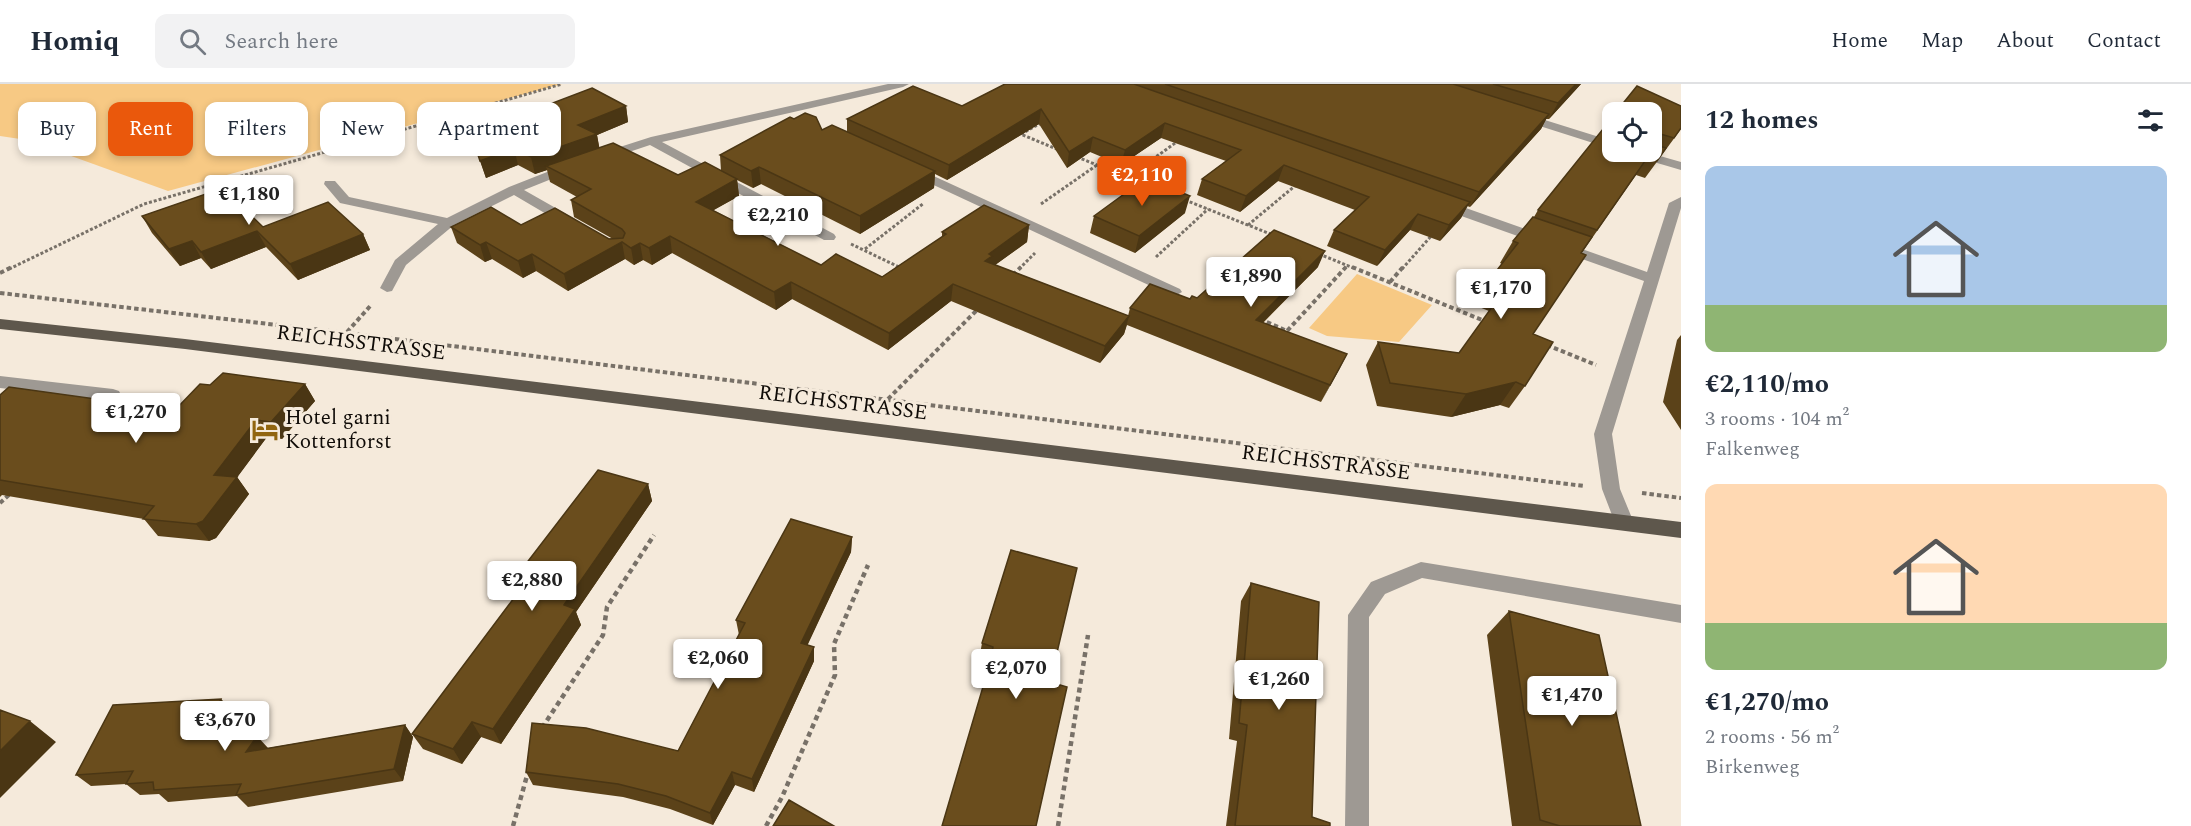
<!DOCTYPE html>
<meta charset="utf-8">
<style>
body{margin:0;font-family:Spectral,serif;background:#f2f2f3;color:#1f2937;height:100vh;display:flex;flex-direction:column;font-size:22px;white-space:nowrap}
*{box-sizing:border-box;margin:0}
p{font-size:20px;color:#747a83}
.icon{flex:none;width:33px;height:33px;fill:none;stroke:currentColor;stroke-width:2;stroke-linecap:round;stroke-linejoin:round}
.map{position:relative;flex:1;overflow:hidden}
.sheet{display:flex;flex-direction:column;background:#fff;width:510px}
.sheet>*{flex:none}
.top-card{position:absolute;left:18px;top:18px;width:570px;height:54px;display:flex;gap:12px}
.controls{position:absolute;left:1602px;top:18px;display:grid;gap:12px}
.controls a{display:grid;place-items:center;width:60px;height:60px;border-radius:12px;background:#fff;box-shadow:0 3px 9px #0003;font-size:30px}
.price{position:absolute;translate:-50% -51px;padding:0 14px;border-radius:6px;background:#fff;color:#222;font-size:20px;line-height:39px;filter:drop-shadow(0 2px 3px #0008)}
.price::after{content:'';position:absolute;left:50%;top:36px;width:18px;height:14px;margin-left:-9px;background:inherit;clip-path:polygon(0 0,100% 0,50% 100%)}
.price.active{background:#ea580c;color:#fff}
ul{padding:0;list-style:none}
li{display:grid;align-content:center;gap:12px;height:318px;padding:0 24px}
li span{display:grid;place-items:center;height:186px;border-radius:12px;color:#555}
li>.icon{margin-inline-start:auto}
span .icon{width:108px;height:108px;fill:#fffc;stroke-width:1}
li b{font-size:26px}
h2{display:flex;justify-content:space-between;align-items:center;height:72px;padding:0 24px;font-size:26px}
.chip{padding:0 21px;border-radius:12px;background:#fff;box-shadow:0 3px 9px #0003;font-size:21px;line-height:54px}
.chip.active{background:#ea580c;color:#fff}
header{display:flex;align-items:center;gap:36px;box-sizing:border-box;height:84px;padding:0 30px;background:#fff;border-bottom:2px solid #e0e1e3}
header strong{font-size:28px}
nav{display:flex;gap:33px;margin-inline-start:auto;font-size:21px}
.search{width:420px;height:54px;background:#f2f2f3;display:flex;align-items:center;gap:15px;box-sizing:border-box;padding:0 21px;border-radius:12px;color:#747a83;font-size:22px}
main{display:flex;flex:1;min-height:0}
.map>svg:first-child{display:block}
.green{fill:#f7c984}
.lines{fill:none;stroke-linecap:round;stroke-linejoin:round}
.path-far2{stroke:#787168;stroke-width:3;stroke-dasharray:3 2;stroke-linecap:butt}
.path-far1{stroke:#787168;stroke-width:4;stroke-dasharray:4.5 3;stroke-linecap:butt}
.path{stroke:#787168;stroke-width:4.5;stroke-dasharray:5 4;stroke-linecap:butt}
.minor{fill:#9e9993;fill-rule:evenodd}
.major{fill:#5e574c;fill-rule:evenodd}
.wall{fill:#5b4219}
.shaded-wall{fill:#4a3614}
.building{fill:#6a4d1d;stroke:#4a3614;stroke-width:1.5}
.labels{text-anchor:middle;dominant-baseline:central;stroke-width:6;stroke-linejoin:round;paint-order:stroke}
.street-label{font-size:21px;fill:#0f0b07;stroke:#f5eadb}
.poi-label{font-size:21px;fill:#0f0b07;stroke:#f5eadb;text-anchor:start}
</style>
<header>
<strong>Homiq</strong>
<div class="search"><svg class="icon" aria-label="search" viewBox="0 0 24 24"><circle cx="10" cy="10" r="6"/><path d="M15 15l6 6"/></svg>Search here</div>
<nav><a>Home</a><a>Map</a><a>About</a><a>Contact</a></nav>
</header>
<main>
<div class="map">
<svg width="1681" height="742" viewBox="0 0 1681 742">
<rect width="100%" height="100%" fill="#f5eadb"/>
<path class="green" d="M 0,0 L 562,0 L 168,107 L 27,56 L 0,52 Z
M 1357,190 L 1432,221 L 1399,258 L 1327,252 L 1309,244 Z"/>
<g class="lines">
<path class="path-far2" d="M 1018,49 L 1059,66
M 1021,50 L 1041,39
M 1077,73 L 1142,99
M 1128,93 L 1178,57
M 1185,116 L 1273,151
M 1041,120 L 1097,81
M 1248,141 L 1296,101
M 851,160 L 901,184
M 865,165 L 924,119
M 1319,170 L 1356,185
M 1156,173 L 1208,125
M 9,185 L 144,120 L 562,0
M 1019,185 L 1035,169
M 1344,185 L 1348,181
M 1402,185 L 1433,150"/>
<path class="path-far1" d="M 1352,183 L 1487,238
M 0,189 L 12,183
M 1013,191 L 1021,183
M 1390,198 L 1403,183
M 0,209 L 347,249 L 1584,402
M 1260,235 L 1287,247 L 1346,183
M 347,248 L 372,220
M 1547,261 L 1596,281
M 888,315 L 979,224
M 1642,409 L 1681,414
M 0,419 L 11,409"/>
<path class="path" d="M 542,644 L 603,551 L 607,523 L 654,451
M 513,742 L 528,688
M 766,742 L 782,713 L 835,591 L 834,560 L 868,481
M 1058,742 L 1088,551"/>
<path class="minor" d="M 888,0 L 909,0 L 903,3 L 662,58 L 834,150 L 836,153 L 834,156 L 824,156 L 650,61 L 602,77 L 596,73 L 598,70 L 651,53 Z
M 1522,29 L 1612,57 L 1612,65 L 1518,35 L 1518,31 Z
M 1628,68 L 1646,68 L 1681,78 L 1681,86 L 1630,71 Z
M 570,79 L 574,80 L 576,83 L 574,86 L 524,106 L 575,135 L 577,138 L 575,141 L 565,141 L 514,111 L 454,141 L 406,181 L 392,207 L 387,208 L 380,204 L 395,176 L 438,140 L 340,119 L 324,100 L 325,97 L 335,97 L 349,113 L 447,134 L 509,103 Z
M 914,83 L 1180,205 L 1182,208 L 1175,212 L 1170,211 L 910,90 L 908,87 L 910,84 Z
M 1681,113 L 1681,124 L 1612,350 L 1620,405 L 1634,439 L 1631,444 L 1624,446 L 1617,444 L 1602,405 L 1594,350 L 1644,197 L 1436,123 L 1434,120 L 1436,117 L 1446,117 L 1647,188 L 1669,119 Z
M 0,292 L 113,305 L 119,307 L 121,311 L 119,315 L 113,317 L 0,304 Z
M 1421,478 L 1681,521 L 1681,539 L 1422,494 L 1385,510 L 1369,533 L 1369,742 L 1345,742 L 1348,531 L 1371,498 Z"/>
<path class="major" d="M 0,235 L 185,255 L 1681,438 L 1681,454 L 185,265 L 0,245 Z"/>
</g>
<path class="wall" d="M 1005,0 L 1581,0 L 1549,35 L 1546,35 L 1541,45 L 1470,123 L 1467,122 L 1461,134 L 1440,157 L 1410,146 L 1377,182 L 1327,162 L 1334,146 L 1355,126 L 1278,97 L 1240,128 L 1197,111 L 1202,95 L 1226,77 L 1161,54 L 1121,81 L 1090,68 L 1067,84 L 1039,40 L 947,96 L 935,90 L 934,104 L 860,150 L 761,100 L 753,104 L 737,96 L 739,112 L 713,126 L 821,181 L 882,193 L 942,153 L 942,148 L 1029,141 L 1027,158 L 995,181 L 1128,232 L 1130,224 L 1197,214 L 1318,183 L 1263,239 L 1347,270 L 1321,318 L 1127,241 L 1124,250 L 1100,279 L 951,217 L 888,266 L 792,215 L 776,226 L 672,169 L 652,181 L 643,176 L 634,181 L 625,175 L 568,207 L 536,187 L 523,194 L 492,175 L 485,178 L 457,159 L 451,143 L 521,141 L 613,155 L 574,133 L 571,116 L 577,113 L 550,98 L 547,86 L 535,90 L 518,81 L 486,94 L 468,40 L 524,30 L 626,22 L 628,38 L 597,51 L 599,63 L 678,91 L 721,87 L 720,71 L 822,46 L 847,47 L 847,35 L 962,22 Z
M 1681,22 L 1681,45 L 1645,94 L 1636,91 L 1581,170 L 1533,250 L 1525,302 L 1509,324 L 1500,321 L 1451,333 L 1377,322 L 1366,281 L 1378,258 L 1459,269 L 1489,227 L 1474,221 L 1487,199 L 1502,180 L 1500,179 L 1513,157 L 1534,133 L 1538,126 L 1604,45 L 1612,33 L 1612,68 L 1652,68 L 1652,28 Z
M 1185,129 L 1135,169 L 1090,149 L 1094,132 Z
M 142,132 L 263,143 L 363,150 L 370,166 L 298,196 L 266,163 L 211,185 L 201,174 L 180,182 L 152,149 Z
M 1681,251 L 1681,346 L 1663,318 L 1677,256 Z
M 305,300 L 315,317 L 282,355 L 267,353 L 237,393 L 249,410 L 216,454 L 209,457 L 158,452 L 144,435 L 2,411 L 0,413 L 0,311 L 175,326 Z
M 648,400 L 652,417 L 576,528 L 581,541 L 501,660 L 481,653 L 462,680 L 423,665 L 412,650 L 514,514 L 509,502 Z
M 852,453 L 851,468 L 807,561 L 814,563 L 814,577 L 754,708 L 735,701 L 713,741 L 670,725 L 623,713 L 533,701 L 526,688 L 678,667 L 739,551 L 736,536 Z
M 1011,466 L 1050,598 L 988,585 L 989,580 L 979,576 L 982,559 Z
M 1251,499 L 1312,733 L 1330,742 L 1226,742 L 1237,657 L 1229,655 L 1241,517 Z
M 1509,527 L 1641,742 L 1512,742 L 1487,551 Z
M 221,615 L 232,627 L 221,654 L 268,664 L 405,641 L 413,653 L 403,697 L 248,723 L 237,712 L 168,718 L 159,710 L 140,711 L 126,700 L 91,702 L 76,691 Z"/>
<path class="shaded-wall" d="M 1576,0 L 1581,0 L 1549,35 L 1558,19 Z
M 626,22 L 628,38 L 597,51 L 600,67 L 546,82 L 547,86 L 535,90 L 531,73 L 578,41 Z
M 1041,25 L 1039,40 L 947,96 L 949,81 Z
M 1549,30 L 1541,45 L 1470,123 L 1479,108 Z
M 1165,39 L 1161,54 L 1121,81 L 1125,66 Z
M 1093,53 L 1090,68 L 1067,84 L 1069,68 Z
M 514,64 L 518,81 L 486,94 L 480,77 Z
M 1284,81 L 1278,97 L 1240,128 L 1246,112 Z
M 759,83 L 761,100 L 753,104 L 751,87 Z
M 935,87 L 934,104 L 860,150 L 860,132 Z
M 737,95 L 739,112 L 698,135 L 696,118 Z
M 1190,112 L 1185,129 L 1135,169 L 1139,152 Z
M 1470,118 L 1461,134 L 1440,157 L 1449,141 Z
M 1418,130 L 1410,146 L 1377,182 L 1385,166 Z
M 1029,141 L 1027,158 L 991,184 L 985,177 L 989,170 Z
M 257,147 L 266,163 L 211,185 L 201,168 Z
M 363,150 L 370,166 L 298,196 L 290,180 Z
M 670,152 L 672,169 L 652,181 L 649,164 Z
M 192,157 L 201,174 L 180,182 L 169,165 Z
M 486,158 L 492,175 L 485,178 L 480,161 Z
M 622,158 L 625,175 L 568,207 L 564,190 Z
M 640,159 L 643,176 L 634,181 L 631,164 Z
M 1325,167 L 1318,183 L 1249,252 L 1256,236 Z
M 532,170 L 536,187 L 523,194 L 518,177 Z
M 791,198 L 792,215 L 776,226 L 774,208 Z
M 953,200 L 951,217 L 888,266 L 889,249 Z
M 1129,232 L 1124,250 L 1100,279 L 1105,262 Z
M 1347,270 L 1339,286 L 1321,318 L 1330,301 Z
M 1516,298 L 1500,321 L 1451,333 L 1466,310 Z
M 305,300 L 315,317 L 282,355 L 271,338 Z
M 256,336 L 267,353 L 236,395 L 237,393 L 249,410 L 216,454 L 209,457 L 196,440 L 214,391 Z
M 648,400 L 652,417 L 576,528 L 581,541 L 501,660 L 493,645 L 564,521 Z
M 852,453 L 851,468 L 802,573 L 801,559 Z
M 814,563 L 814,577 L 754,708 L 752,695 Z
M 221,615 L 232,627 L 215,666 L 203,655 Z
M 30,637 L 56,658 L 0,714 L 0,667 Z
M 472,638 L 481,653 L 462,680 L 453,665 Z
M 405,641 L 413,653 L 403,697 L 394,685 Z
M 257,652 L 268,664 L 246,668 Z
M 732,688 L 735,701 L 713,741 L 710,729 Z"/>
<path class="building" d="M 1005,0 L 1134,0 L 1470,118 L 1449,141 L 1418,130 L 1385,166 L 1334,146 L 1369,113 L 1284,81 L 1246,112 L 1202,95 L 1241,66 L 1165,39 L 1125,66 L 1093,53 L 1069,68 L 1041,25 L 949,81 L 847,35 L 913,2 L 962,22 Z
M 1165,0 L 1453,0 L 1549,30 L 1479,108 Z
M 1493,0 L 1576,0 L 1558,19 Z
M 1637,2 L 1681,22 L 1681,44 L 1674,54 L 1657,49 L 1652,49 L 1652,28 L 1616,28 Z
M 592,4 L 626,22 L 578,41 L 597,50 L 531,73 L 514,64 L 480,77 L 468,40 L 513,23 L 524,30 Z
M 805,29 L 816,33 L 822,46 L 832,41 L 935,87 L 860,132 L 759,83 L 751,87 L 720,71 L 790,33 L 794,35 Z
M 1603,45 L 1612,47 L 1612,68 L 1652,68 L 1652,60 L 1666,64 L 1657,77 L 1647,74 L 1597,146 L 1538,126 Z
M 613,59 L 678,91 L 705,78 L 737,95 L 696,118 L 821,181 L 836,170 L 882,193 L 946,150 L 942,148 L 984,121 L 1029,141 L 989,170 L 992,172 L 985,177 L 1129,232 L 1105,262 L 953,200 L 889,249 L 791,198 L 774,208 L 670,152 L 649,164 L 640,159 L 631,164 L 622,158 L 564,190 L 532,170 L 518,177 L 486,158 L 480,161 L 451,143 L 491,123 L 521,141 L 555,124 L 609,155 L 623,154 L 625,149 L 622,145 L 571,116 L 591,105 L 546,82 Z
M 1146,94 L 1190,112 L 1139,152 L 1094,132 Z
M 223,104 L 263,143 L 328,118 L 363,150 L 290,180 L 257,147 L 201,168 L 192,157 L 169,165 L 142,132 Z
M 1533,133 L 1592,153 L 1581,169 L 1586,171 L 1533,250 L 1553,258 L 1525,302 L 1516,298 L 1466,310 L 1390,299 L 1378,258 L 1459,269 L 1505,205 L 1487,199 L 1518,159 L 1513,157 Z
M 1274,146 L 1325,167 L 1256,236 L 1347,270 L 1330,301 L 1130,224 L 1150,200 L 1190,215 L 1192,212 L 1197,214 Z
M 223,289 L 305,300 L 271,338 L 256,336 L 214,391 L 237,393 L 203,437 L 196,440 L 143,435 L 154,422 L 0,396 L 0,311 L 9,303 L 175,326 L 200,300 L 210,301 Z
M 598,386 L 648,400 L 564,521 L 575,525 L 493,645 L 472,638 L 453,665 L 412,650 L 520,506 L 509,502 Z
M 791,435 L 852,453 L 801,559 L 814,563 L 752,695 L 732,688 L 710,729 L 666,712 L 618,700 L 526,688 L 532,639 L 586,644 L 678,667 L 745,539 L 736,536 Z
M 1011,466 L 1077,484 L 1050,598 L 1067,603 L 1036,742 L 942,742 L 990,579 L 993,563 L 982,559 Z
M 1251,499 L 1319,518 L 1312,733 L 1330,739 L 1330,742 L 1235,742 L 1247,641 L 1239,639 Z
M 1509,527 L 1599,551 L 1641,742 L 1560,742 L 1540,736 Z
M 221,615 L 203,655 L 257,652 L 246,668 L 405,641 L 394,685 L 236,711 L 241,700 L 154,706 L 153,698 L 126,700 L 133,687 L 76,691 L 113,621 Z
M 0,626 L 30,637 L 0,667 Z
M 789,716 L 834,742 L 773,742 Z"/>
<defs>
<g id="hotel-bare" transform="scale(2.07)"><path d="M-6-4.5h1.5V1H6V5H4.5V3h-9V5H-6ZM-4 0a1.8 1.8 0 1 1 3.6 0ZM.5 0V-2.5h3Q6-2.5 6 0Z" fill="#91650f" stroke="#f5eadb" stroke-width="2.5" paint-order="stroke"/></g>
</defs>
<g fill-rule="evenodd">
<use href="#hotel-bare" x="265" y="346"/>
</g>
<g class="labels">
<g class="street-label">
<text transform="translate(361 259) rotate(7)">REICHSSTRASSE</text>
<text transform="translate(843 319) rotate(7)">REICHSSTRASSE</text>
<text transform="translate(1326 379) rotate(7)">REICHSSTRASSE</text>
</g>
<g class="poi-label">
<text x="285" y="334">Hotel garni<tspan x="285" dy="24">Kottenforst</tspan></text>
</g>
</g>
</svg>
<div class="controls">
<a><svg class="icon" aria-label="locate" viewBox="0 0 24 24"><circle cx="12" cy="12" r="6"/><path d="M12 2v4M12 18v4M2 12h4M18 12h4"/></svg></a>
</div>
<b class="price active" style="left:1142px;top:123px">€2,110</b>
<b class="price" style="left:249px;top:142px">€1,180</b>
<b class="price" style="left:778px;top:163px">€2,210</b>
<b class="price" style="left:1251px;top:224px">€1,890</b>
<b class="price" style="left:1501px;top:236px">€1,170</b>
<b class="price" style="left:136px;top:360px">€1,270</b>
<b class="price" style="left:532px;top:528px">€2,880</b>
<b class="price" style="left:718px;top:606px">€2,060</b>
<b class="price" style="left:1016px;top:616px">€2,070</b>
<b class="price" style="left:1279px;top:627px">€1,260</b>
<b class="price" style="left:1572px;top:643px">€1,470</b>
<b class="price" style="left:225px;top:668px">€3,670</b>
<div class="top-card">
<a class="chip">Buy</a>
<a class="chip active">Rent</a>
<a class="chip">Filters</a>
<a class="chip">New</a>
<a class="chip">Apartment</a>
</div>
</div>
<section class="sheet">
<h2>12 homes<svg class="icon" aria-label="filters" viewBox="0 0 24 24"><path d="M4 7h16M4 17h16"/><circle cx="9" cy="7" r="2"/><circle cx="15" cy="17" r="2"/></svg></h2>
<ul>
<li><span style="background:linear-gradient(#a9c7e8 75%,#8fb573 0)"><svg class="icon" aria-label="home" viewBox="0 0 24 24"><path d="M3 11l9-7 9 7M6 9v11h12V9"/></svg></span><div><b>€2,110/mo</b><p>3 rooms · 104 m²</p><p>Falkenweg</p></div></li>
<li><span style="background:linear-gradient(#ffd9b3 75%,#8fb573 0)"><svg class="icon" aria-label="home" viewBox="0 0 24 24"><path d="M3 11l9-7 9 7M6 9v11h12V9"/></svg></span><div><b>€1,270/mo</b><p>2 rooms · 56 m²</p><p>Birkenweg</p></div></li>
</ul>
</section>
</main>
